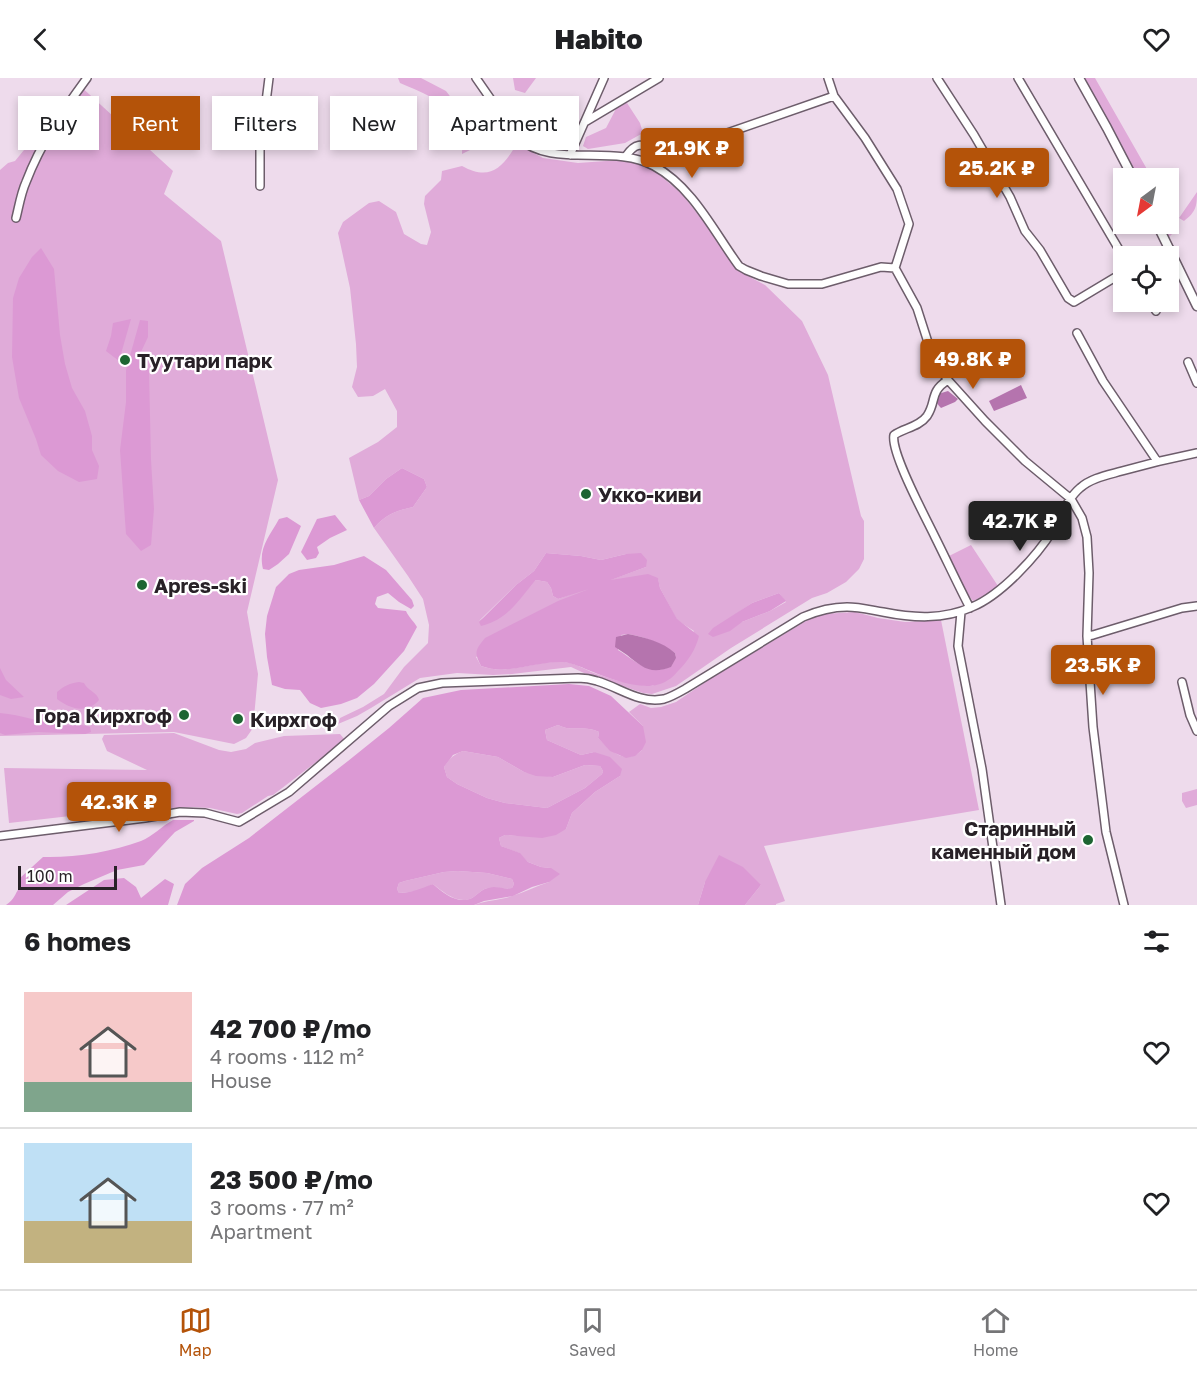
<!DOCTYPE html>
<meta charset="utf-8">
<style>
body{margin:0;font-family:"Golos Text",sans-serif;background:#f6f6f6;color:#202124;height:100vh;display:flex;flex-direction:column;font-size:22px;white-space:nowrap}
*{box-sizing:border-box;margin:0}
p{font-size:20px;color:#757577}
.icon{flex:none;width:33px;height:33px;fill:none;stroke:currentColor;stroke-width:2;stroke-linecap:round;stroke-linejoin:round}
.map{position:relative;height:827px;overflow:hidden}
.side{display:flex;flex-direction:column;background:#fff;flex:1}
.side>*{flex:none}
.banner{position:absolute;left:18px;top:18px;width:600px;height:54px;display:flex;gap:12px}
.needle{width:39px;rotate:212deg}
.fabs{position:absolute;left:1113px;top:90px;display:grid;gap:12px}
.fabs a{display:grid;place-items:center;width:66px;height:66px;border-radius:0px;background:#fff;box-shadow:0 3px 9px #0003;font-size:30px}
.scale{position:absolute;left:18px;bottom:15px;width:99px;box-sizing:border-box;padding-left:6px;border:3px solid #282127;border-top:0;font-size:16px;line-height:21px;white-space:nowrap;color:#282127;-webkit-text-stroke:4px #fff;paint-order:stroke}
.price{position:absolute;translate:-50% -51px;padding:0 14px;border-radius:6px;background:#b45309;color:#fff;font-size:20px;line-height:39px;filter:drop-shadow(0 2px 3px #0008)}
.price::after{content:'';position:absolute;left:50%;top:36px;width:18px;height:14px;margin-left:-9px;background:inherit;clip-path:polygon(0 0,100% 0,50% 100%)}
.price.selected{background:#222;color:#fff}
ul{padding:0;list-style:none}
li{display:flex;align-items:center;gap:18px;height:150px;padding:0 24px}
li+li{border-top:2px solid #e0e0e0}
li span{display:grid;place-items:center;flex:none;width:168px;height:120px;border-radius:0px;color:#555}
li>.icon{margin-inline-start:auto}
span .icon{width:72px;height:72px;fill:#fffc;stroke-width:1}
li b{font-size:26px}
h2{display:flex;justify-content:space-between;align-items:center;height:72px;padding:0 24px;font-size:26px}
.pill{padding:0 21px;border-radius:0px;background:#fff;box-shadow:0 3px 9px #0003;font-size:21px;line-height:54px}
.pill.selected{background:#b45309;color:#fff}
header{display:flex;justify-content:space-between;align-items:center;height:78px;padding:0 24px;background:#fff;font-size:27px;font-weight:800}
.dock{display:flex;justify-content:space-around;align-items:center;height:84px;border-top:2px solid #e0e0e0;background:#fff;font-size:16px;color:#757577}
.dock a{display:grid;justify-items:center;gap:3px}
.dock .selected{color:#b45309}
.map>svg:first-child{display:block}
.green{fill:#e0abd9;fill-rule:evenodd}
.forest{fill:#dc99d4;fill-rule:evenodd}
.water{fill:#b574ae}
.lines{fill:none;stroke-linecap:round;stroke-linejoin:round}
.minor-casing{stroke:#6d5d6b;stroke-width:10}
.tertiary-casing{stroke:#6d5d6b;stroke-width:11}
.minor{stroke:#fff;stroke-width:7}
.tertiary{stroke:#fff;stroke-width:8}
.poi-dot{fill:#1d6532;stroke:#fff;stroke-width:2}
.labels{text-anchor:middle;dominant-baseline:central;stroke-width:4.5;stroke-linejoin:round;paint-order:stroke}
.poi-label{font-size:20px;font-weight:bold;fill:#282127;stroke:#fff;text-anchor:start}
</style>
<header><svg class="icon" aria-label="back" viewBox="0 0 24 24"><path d="M15 5l-7 7 7 7"/></svg>Habito<svg class="icon" aria-label="heart" viewBox="0 0 24 24"><path d="M12 20l-8-8c-3-5 5-10 8-4 3-6 11-1 8 4z"/></svg></header>
<div class="map">
<svg width="1197" height="827" viewBox="0 0 1197 827">
<rect width="100%" height="100%" fill="#eedbec"/>
<path class="green" d="M 398,0 L 421,0 L 446,13 L 476,52 L 472,71 L 462,76 C 462,70 463,63 462,57 C 457,27 424,15 400,5 Z
M 513,0 L 536,0 L 525,15 L 515,12 Z
M 1085,0 L 1095,0 L 1152,100 L 1136,100 Z
M 78,6 L 173,93 L 164,116 L 221,163 L 278,402 L 247,534 L 258,596 L 253,650 L 246,660 L 234,666 L 174,654 L 0,658 L 0,92 L 8,85 L 15,83 Z
M 627,25 L 640,45 L 643,55 L 625,65 L 588,71 L 583,68 L 586,59 L 606,50 L 618,27 Z
M 518,64 L 528,72 L 543,80 L 578,85 L 620,82 L 635,83 L 655,93 L 682,116 L 703,143 L 735,189 L 746,197 L 765,207 L 802,243 L 828,297 L 861,438 L 864,443 L 864,481 L 859,491 L 846,504 L 827,515 L 812,520 L 731,570 L 676,608 L 652,616 L 643,615 L 584,595 L 571,589 L 512,596 L 493,597 L 457,595 L 420,600 L 371,630 L 357,638 L 338,646 L 340,640 L 363,629 L 384,616 L 404,589 L 428,565 L 429,547 L 423,521 L 408,498 L 374,450 C 386,436 396,433 413,429 L 427,409 L 424,401 L 402,390 L 386,401 L 369,418 L 359,422 L 349,380 L 378,364 L 397,349 L 397,333 L 385,311 L 373,318 L 358,319 L 352,309 L 357,289 L 356,266 L 350,210 L 338,155 L 343,144 L 369,125 L 379,123 L 396,134 L 404,156 L 421,166 L 427,167 L 431,154 L 424,126 L 425,118 L 441,102 L 442,93 L 462,88 C 491,104 503,89 518,64 ZM 546,475 L 581,478 L 601,482 L 626,476 L 646,489 L 558,521 L 553,518 L 551,510 L 547,504 L 536,502 L 527,512 L 479,543 L 516,507 L 534,493 ZM 658,501 L 660,510 L 677,542 L 694,553 L 653,608 C 633,607 613,602 594,595 C 584,591 575,585 564,584 C 537,582 507,598 481,588 L 476,579 ZM 779,515 L 786,524 L 770,533 L 742,544 L 733,538 L 752,525 Z
M 1197,114 C 1197,128 1196,134 1184,143 L 1179,140 Z
M 1169,129 C 1176,143 1183,146 1169,159 L 1167,159 L 1160,146 L 1168,146 Z
M 971,467 L 998,508 L 986,517 L 973,523 L 966,514 L 949,478 Z
M 855,534 L 878,540 L 905,544 L 941,542 L 979,732 L 764,768 L 785,823 L 776,826 L 776,827 L 745,827 L 761,807 L 705,804 L 698,827 L 474,827 C 487,822 500,822 512,818 C 525,814 537,808 549,804 L 551,790 L 541,789 L 528,784 L 519,775 L 501,768 L 499,760 L 505,757 L 519,758 L 566,751 L 572,735 L 595,714 L 620,698 L 594,674 L 581,677 L 547,662 L 545,652 L 558,647 C 573,655 584,646 599,654 L 598,660 C 611,673 625,688 642,672 L 643,648 L 629,634 L 640,626 L 651,630 L 661,629 L 676,624 L 710,601 L 806,543 L 823,536 Z
M 174,655 L 219,672 L 231,674 L 246,671 L 255,665 L 284,658 L 340,656 L 345,662 L 273,717 L 268,718 L 242,735 L 237,736 L 210,730 L 194,729 L 123,732 L 9,745 L 4,690 L 147,692 L 107,673 L 102,661 L 104,657 Z
M 463,673 L 498,679 L 524,694 L 553,699 L 585,687 L 600,688 L 603,693 L 602,696 L 585,710 L 547,730 L 505,725 L 487,720 L 457,706 L 447,699 L 444,689 C 450,680 453,677 463,673 Z
M 1197,711 L 1197,727 L 1186,730 L 1182,723 L 1182,715 Z
M 458,793 L 487,795 L 512,801 L 514,806 L 512,810 C 504,812 496,808 488,810 C 482,811 477,817 472,820 C 458,827 443,814 433,806 L 419,813 L 399,815 L 397,811 L 399,805 L 405,803 L 444,794 Z"/>
<path class="forest" d="M 41,170 L 54,191 L 60,257 L 65,286 L 72,310 L 85,333 L 92,358 L 92,372 L 99,388 L 97,401 L 79,404 L 58,393 L 41,377 L 36,361 L 19,320 L 12,279 L 13,220 L 19,200 L 32,179 Z
M 131,241 L 119,283 L 106,273 L 111,258 L 113,245 Z
M 140,242 L 148,243 L 148,259 L 140,276 L 149,293 L 151,382 L 154,431 L 151,467 L 141,473 L 126,456 L 120,372 L 126,324 L 126,292 Z
M 402,390 L 424,401 L 427,409 L 413,429 C 396,433 386,436 374,450 L 359,422 L 369,418 L 386,401 Z
M 335,437 L 347,452 L 330,460 L 317,469 L 319,475 L 316,480 L 307,482 L 301,474 L 317,441 Z
M 287,439 L 301,448 L 289,476 L 278,486 L 269,492 L 263,491 C 258,470 269,459 279,441 Z
M 546,475 L 581,478 L 601,482 L 626,476 L 641,475 L 647,482 L 646,489 L 611,502 L 648,496 L 658,500 L 660,510 L 677,541 L 699,558 C 696,571 688,583 678,593 C 675,596 672,600 668,602 C 649,616 613,602 593,594 C 583,590 573,585 563,584 C 535,583 508,598 481,588 C 474,575 475,572 485,560 L 558,523 L 589,511 L 558,521 L 553,518 L 551,510 L 547,504 L 536,502 C 519,521 508,542 481,548 L 479,544 L 516,507 L 534,493 ZM 628,556 C 645,559 661,565 675,575 L 676,580 L 671,589 C 648,598 636,583 618,572 L 621,557 Z
M 364,478 L 386,492 L 412,522 L 414,528 L 411,531 L 399,524 L 388,515 L 377,519 L 375,526 L 378,530 L 406,533 C 409,540 414,543 417,549 L 404,573 L 374,606 L 357,620 L 341,626 L 321,630 L 310,625 L 300,612 L 285,611 L 272,607 L 267,579 L 265,556 L 267,538 L 276,509 L 289,496 L 299,492 L 334,487 Z
M 779,515 L 786,523 L 770,533 L 742,544 L 730,553 L 713,559 L 708,556 L 713,550 L 752,525 Z
M 0,590 L 6,602 L 24,619 L 11,621 L 0,617 Z
M 79,604 L 84,605 C 88,613 97,614 99,622 C 87,636 70,631 57,621 L 57,614 C 64,608 70,605 79,604 Z
M 569,606 L 589,608 L 611,618 L 643,648 L 646,664 L 642,672 L 635,678 L 626,680 L 610,673 L 598,660 L 599,654 C 584,646 573,655 558,647 L 545,652 L 547,662 L 581,677 L 594,674 L 610,679 L 622,691 L 620,698 L 595,714 L 572,735 L 566,751 L 556,757 L 542,760 L 505,757 L 499,760 L 501,768 L 520,775 L 528,784 L 541,789 L 551,790 L 560,796 L 549,804 L 532,809 L 513,818 L 484,823 L 474,827 L 177,827 L 185,806 L 202,790 L 249,760 L 348,683 L 389,650 L 423,620 L 461,612 ZM 463,673 L 498,679 L 524,694 L 536,698 L 553,699 L 585,687 L 600,688 L 603,693 L 602,696 L 585,710 L 547,730 L 505,725 L 487,720 L 457,706 L 447,699 L 444,689 L 453,677 ZM 458,793 L 487,795 L 512,801 L 514,806 L 512,810 C 504,812 496,807 488,810 C 482,811 477,817 472,820 C 458,827 443,815 433,806 C 419,811 415,814 399,815 L 397,811 L 399,805 L 405,803 L 444,794 Z
M 0,635 C 22,637 40,644 62,647 C 72,649 81,645 90,649 L 91,654 L 85,656 L 37,654 L 5,657 L 0,655 Z
M 173,742 L 194,742 L 194,743 L 175,754 L 144,787 L 117,792 L 84,806 L 68,814 L 53,827 L 6,827 C 15,821 14,817 20,809 L 20,800 L 43,779 C 73,780 112,774 141,763 C 153,758 162,748 173,742 Z
M 719,777 L 743,789 L 761,807 L 745,827 L 698,827 L 705,804 Z
M 124,800 L 136,809 L 141,820 L 165,801 L 174,806 L 168,827 L 66,827 L 104,802 Z"/>
<path class="water" d="M 1021,307 L 1027,320 L 994,333 L 989,323 Z
M 948,313 L 958,321 L 955,324 L 941,330 C 936,325 935,322 938,316 Z
M 628,556 C 644,559 663,564 675,575 L 676,580 L 671,589 C 650,597 642,589 627,577 C 623,574 619,572 615,569 L 616,559 Z"/>
<g class="lines">
<g class="minor-casing">
<path id="minor" d="M 476,0 L 517,59 C 553,92 612,65 654,88 C 693,109 714,154 739,188 L 746,192 L 761,198 L 788,206 L 822,206 L 881,189 L 895,190
M 828,0 L 834,18 L 865,60 L 897,111 L 909,146 L 895,190 L 917,230 L 934,283 L 948,302 L 985,343 L 1025,383 L 1071,421 L 1082,440 L 1087,459 L 1089,495 L 1087,558 L 1093,649 L 1106,754 L 1124,827
M 937,0 L 974,57 L 1010,119 L 1025,153 L 1040,172 L 1068,220 L 1074,224 L 1124,194
M 1018,0 L 1124,180
M 585,44 L 659,0
M 570,77 L 604,0
M 626,78 C 640,57 648,73 665,74 C 671,74 678,71 684,70 L 834,18
M 260,108 L 260,72 L 269,0
M 16,140 C 19,128 21,115 26,104 C 41,65 62,34 87,0
M 1153,178 L 1169,170
M 1150,224 L 1156,233
M 1077,255 L 1103,303 L 1157,383
M 1188,284 L 1197,305
M 948,302 C 929,314 937,323 927,338 C 919,349 904,350 894,357 C 890,374 926,440 935,459 C 947,483 958,507 970,530
M 961,534 L 958,568 L 982,691 L 1001,827
M 1087,558 L 1093,557 L 1182,530 L 1197,528
M 1182,604 L 1190,637 L 1197,653
M 0,758 L 145,740 L 180,734 L 205,735 L 239,744 L 289,714 L 389,628 L 418,610 L 442,605 L 578,600 C 584,600 591,601 597,603 C 619,609 639,626 664,621 C 671,619 678,615 685,611 L 803,539 C 817,533 832,529 847,529 C 859,529 871,532 883,534 C 913,540 943,542 972,529 C 1001,517 1037,478 1053,452 C 1061,438 1068,420 1080,410 C 1091,400 1108,397 1122,393 C 1147,386 1172,380 1197,375"/>
</g>
<g class="tertiary-casing">
<path id="tertiary" d="M 1079,0 L 1107,50 L 1133,100
M 1157,146 L 1197,228"/>
</g>
<use href="#minor" class="minor"/>
<use href="#tertiary" class="tertiary"/>
</g>
<g class="poi-dot">
<circle cx="125" cy="282" r="6"/>
<circle cx="586" cy="416" r="6"/>
<circle cx="142" cy="507" r="6"/>
<circle cx="184" cy="637" r="6"/>
<circle cx="238" cy="641" r="6"/>
<circle cx="1088" cy="762" r="6"/>
</g>
<g class="labels">
<g class="poi-label">
<text x="137" y="282">Туутари парк</text>
<text x="598" y="416">Укко-киви</text>
<text x="154" y="507">Apres-ski</text>
<text x="172" y="637" text-anchor="end">Гора Кирхгоф</text>
<text x="250" y="641">Кирхгоф</text>
<text x="1076" y="750" text-anchor="end">Старинный<tspan x="1076" dy="23">каменный дом</tspan></text>
</g>
</g>
</svg>
<div class="fabs">
<a><svg class="needle" viewBox="-14 -14 28 28"><path d="M0-13l5 13h-10z" fill="#e53935"/><path d="M0 13l5-13h-10z" fill="#757577"/></svg></a>
<a><svg class="icon" aria-label="locate" viewBox="0 0 24 24"><circle cx="12" cy="12" r="6"/><path d="M12 2v4M12 18v4M2 12h4M18 12h4"/></svg></a>
</div>
<div class="scale">100 m</div>
<b class="price" style="left:692px;top:101px">21.9K ₽</b>
<b class="price" style="left:997px;top:121px">25.2K ₽</b>
<b class="price" style="left:973px;top:312px">49.8K ₽</b>
<b class="price selected" style="left:1020px;top:474px">42.7K ₽</b>
<b class="price" style="left:1103px;top:618px">23.5K ₽</b>
<b class="price" style="left:119px;top:755px">42.3K ₽</b>
<div class="banner">
<a class="pill">Buy</a>
<a class="pill selected">Rent</a>
<a class="pill">Filters</a>
<a class="pill">New</a>
<a class="pill">Apartment</a>
</div>
</div>
<section class="side">
<h2>6 homes<svg class="icon" aria-label="filters" viewBox="0 0 24 24"><path d="M4 7h16M4 17h16"/><circle cx="9" cy="7" r="2"/><circle cx="15" cy="17" r="2"/></svg></h2>
<ul>
<li><span style="background:linear-gradient(#f6c9c9 75%,#7fa58c 0)"><svg class="icon" aria-label="home" viewBox="0 0 24 24"><path d="M3 11l9-7 9 7M6 9v11h12V9"/></svg></span><div><b>42 700 ₽/mo</b><p>4 rooms · 112 m²</p><p>House</p></div><svg class="icon" aria-label="heart" viewBox="0 0 24 24"><path d="M12 20l-8-8c-3-5 5-10 8-4 3-6 11-1 8 4z"/></svg></li>
<li><span style="background:linear-gradient(#bfe0f5 65%,#c2b280 0)"><svg class="icon" aria-label="home" viewBox="0 0 24 24"><path d="M3 11l9-7 9 7M6 9v11h12V9"/></svg></span><div><b>23 500 ₽/mo</b><p>3 rooms · 77 m²</p><p>Apartment</p></div><svg class="icon" aria-label="heart" viewBox="0 0 24 24"><path d="M12 20l-8-8c-3-5 5-10 8-4 3-6 11-1 8 4z"/></svg></li>
</ul>
</section>
<nav class="dock">
<a class="selected"><svg class="icon" aria-label="map" viewBox="0 0 24 24"><path d="M3 6l6-2 6 2 6-2v14l-6 2-6-2-6 2zM9 4v14M15 6v14"/></svg>Map</a>
<a><svg class="icon" aria-label="saved" viewBox="0 0 24 24"><path d="M7 4h10v16l-5-4-5 4z"/></svg>Saved</a>
<a><svg class="icon" aria-label="home" viewBox="0 0 24 24"><path d="M3 11l9-7 9 7M6 9v11h12V9"/></svg>Home</a>
</nav>
